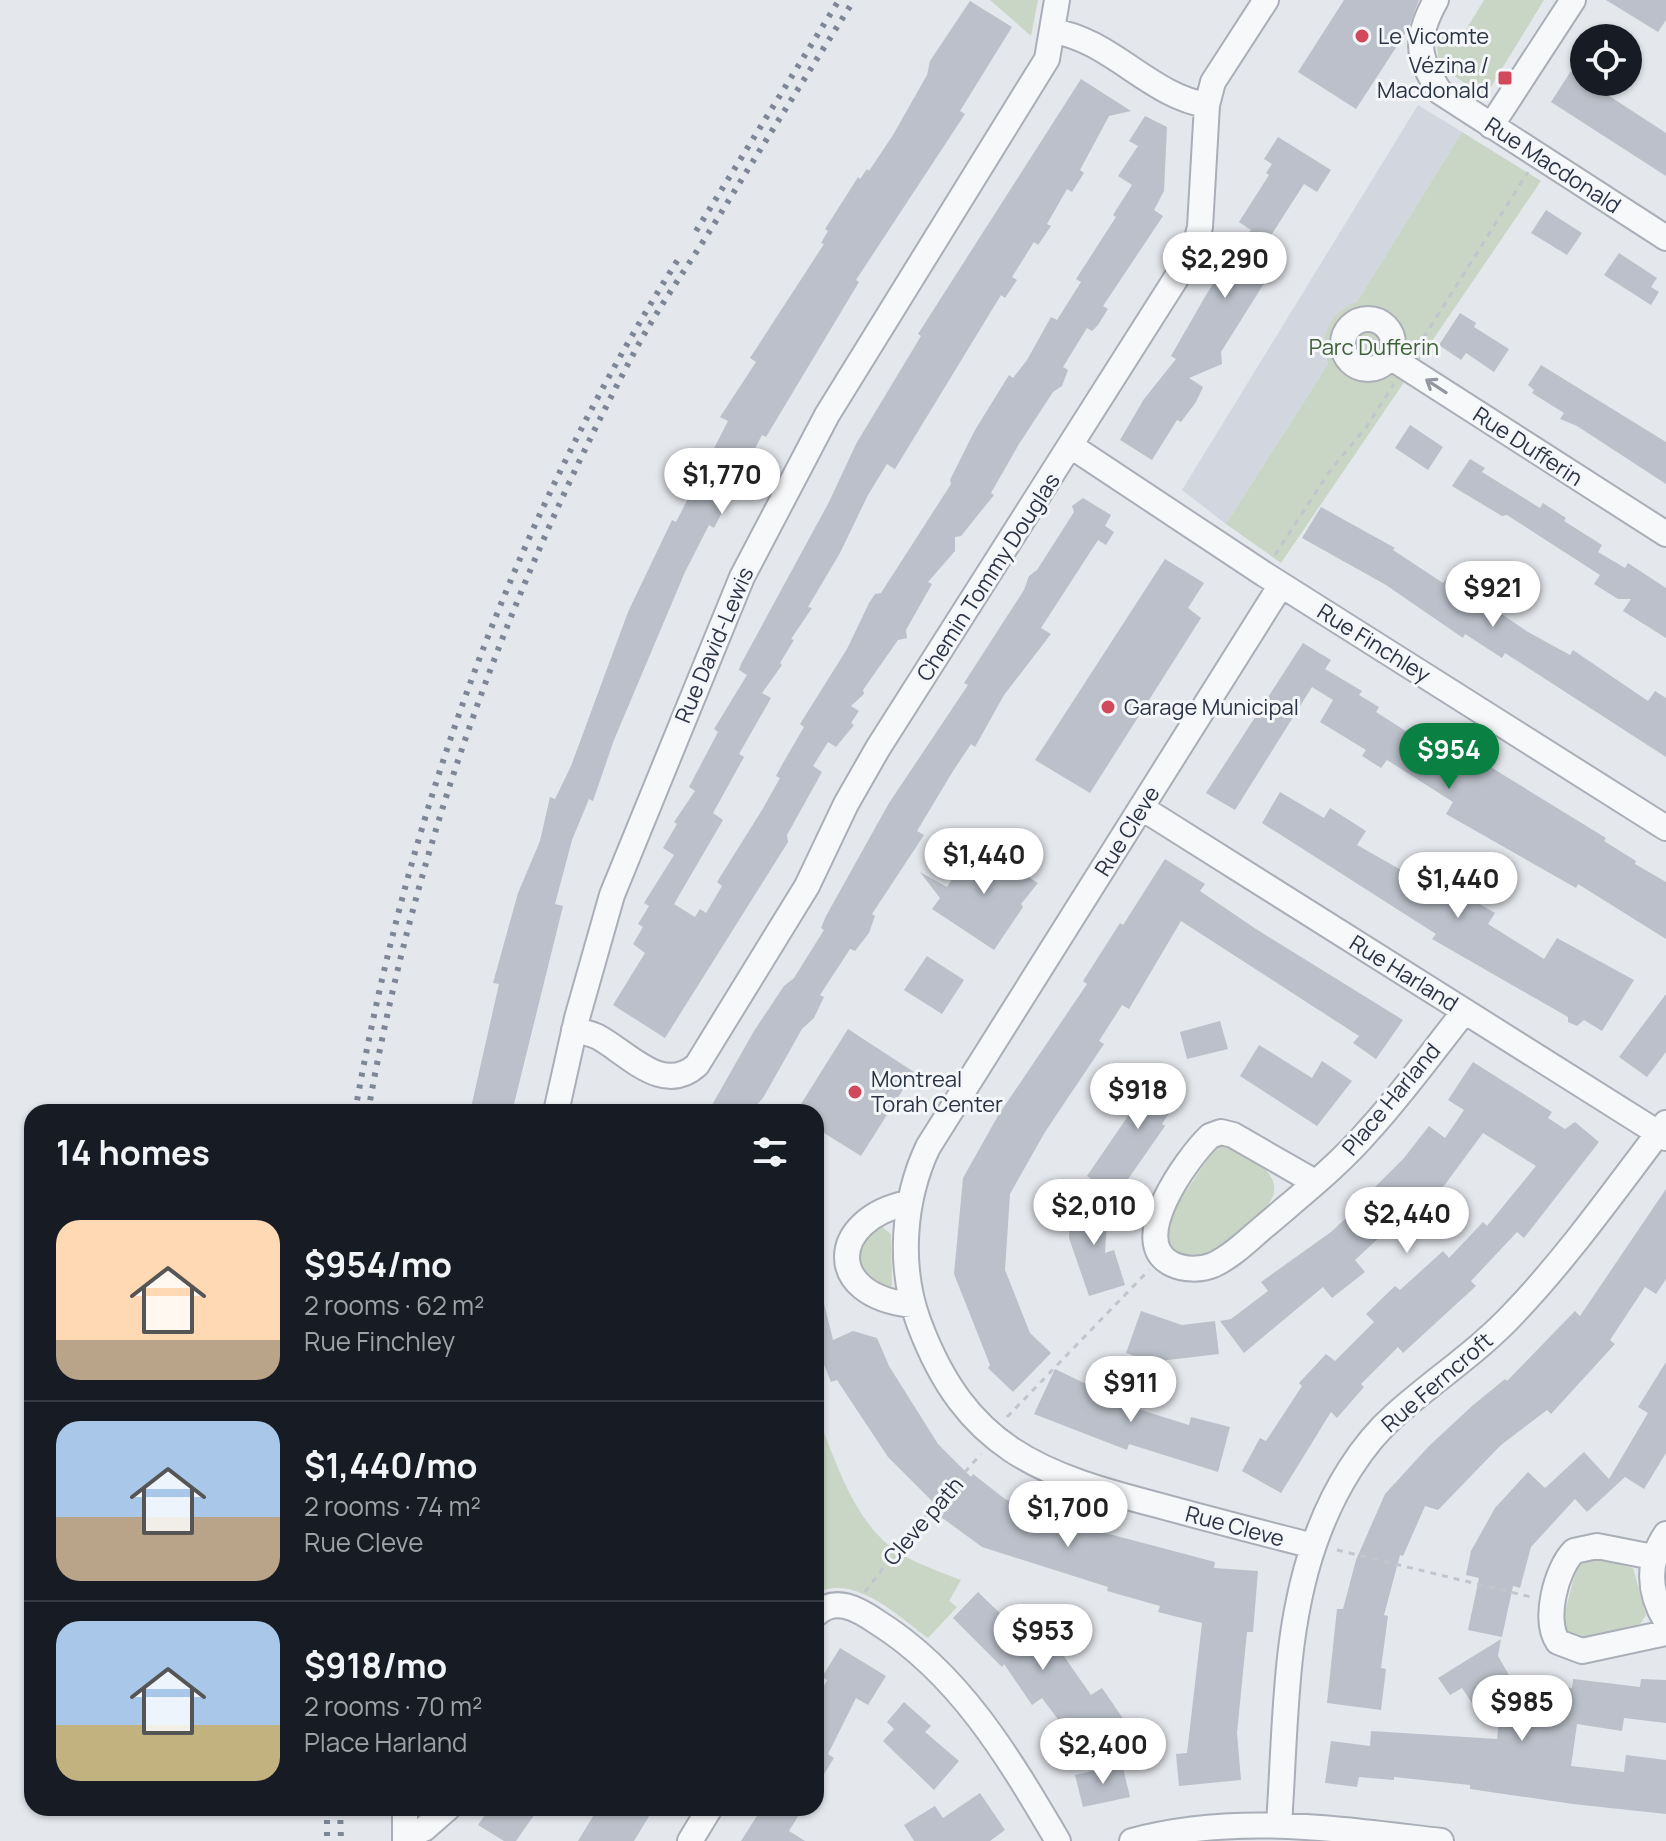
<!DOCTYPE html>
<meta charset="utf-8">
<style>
body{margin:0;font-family:Manrope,sans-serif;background:#242831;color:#f1f3f6;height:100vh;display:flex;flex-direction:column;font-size:30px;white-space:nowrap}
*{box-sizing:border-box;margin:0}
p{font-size:26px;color:#9ea1a6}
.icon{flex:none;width:44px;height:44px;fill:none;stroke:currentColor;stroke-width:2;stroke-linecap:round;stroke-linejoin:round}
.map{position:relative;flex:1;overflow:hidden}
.drawer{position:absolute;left:24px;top:1104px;width:800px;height:712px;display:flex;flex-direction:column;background:#171b24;border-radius:24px;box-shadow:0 2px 6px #0004}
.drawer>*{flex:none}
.tools{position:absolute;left:1570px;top:24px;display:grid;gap:16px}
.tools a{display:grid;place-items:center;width:72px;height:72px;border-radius:50%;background:#171b24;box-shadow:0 2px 6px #0004;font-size:40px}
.price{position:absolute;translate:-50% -68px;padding:0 18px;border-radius:28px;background:#fff;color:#222;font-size:26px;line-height:52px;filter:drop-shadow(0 2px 4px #0008)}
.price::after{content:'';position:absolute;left:50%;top:48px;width:24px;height:18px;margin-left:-12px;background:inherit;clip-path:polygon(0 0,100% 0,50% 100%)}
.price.on{background:#0b8043;color:#fff}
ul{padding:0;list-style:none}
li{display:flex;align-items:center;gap:24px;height:200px;padding:0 32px}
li+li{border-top:2px solid #363941}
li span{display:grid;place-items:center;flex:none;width:224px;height:160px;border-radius:24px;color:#555}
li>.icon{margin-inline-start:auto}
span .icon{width:96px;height:96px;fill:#fffc;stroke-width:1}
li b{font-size:34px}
h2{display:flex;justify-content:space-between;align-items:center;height:96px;padding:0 32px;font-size:34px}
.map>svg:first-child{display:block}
.built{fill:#d2d6de}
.green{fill:#c9d6c5}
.building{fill:#bbc0ca}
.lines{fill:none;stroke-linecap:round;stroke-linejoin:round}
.minor-casing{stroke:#a9aeb7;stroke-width:28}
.path{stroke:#c2c5cb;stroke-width:3;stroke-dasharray:6 6;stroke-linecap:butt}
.minor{stroke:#f7f8fa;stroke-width:24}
.rail{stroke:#7d8696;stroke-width:6;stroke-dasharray:4 8;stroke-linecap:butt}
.oneway{stroke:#9196a0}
.poi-dot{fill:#d1495b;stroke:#f4f6f9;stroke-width:3}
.labels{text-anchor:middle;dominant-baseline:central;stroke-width:6;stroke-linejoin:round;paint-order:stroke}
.poi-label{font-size:22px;fill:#2b3445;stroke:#f4f6f9;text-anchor:start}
.street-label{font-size:22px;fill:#2b3445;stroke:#f4f6f9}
.park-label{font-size:22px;fill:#3f6138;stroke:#f4f6f9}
</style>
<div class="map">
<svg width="1666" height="1841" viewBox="0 0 1666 1841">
<rect width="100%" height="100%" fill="#e4e7ec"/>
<path class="built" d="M 1418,105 L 1462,132 L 1357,302 L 1337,314 L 1325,356 L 1328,364 L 1226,524 L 1182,490 Z"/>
<path class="green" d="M 990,0 L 1038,0 L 1031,36 Z
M 1484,0 L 1544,0 L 1489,90 L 1482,95 L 1440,66 L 1437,48 L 1442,35 L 1457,44 Z
M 1462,132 L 1541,181 L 1281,563 L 1226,524 L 1328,364 C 1318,336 1330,312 1357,302 Z
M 1217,1145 C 1231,1142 1239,1151 1251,1158 C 1299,1189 1263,1213 1232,1237 C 1222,1245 1209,1259 1195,1259 C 1187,1259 1178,1254 1172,1250 L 1166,1233 L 1171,1214 Z
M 877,1223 L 891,1234 L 892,1286 L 882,1290 L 860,1270 L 861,1243 Z
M 816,1413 C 833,1453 848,1504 879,1536 C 900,1559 933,1569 961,1580 L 949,1601 L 957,1607 L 928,1638 C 896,1615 858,1575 816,1592 Z
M 1593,1557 L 1633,1568 L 1646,1615 L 1640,1624 L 1587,1640 L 1565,1633 L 1563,1620 L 1577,1565 Z"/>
<path class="building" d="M 1344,0 L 1419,0 L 1408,29 L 1356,109 L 1298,72 Z
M 1606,0 L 1666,0 L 1666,20 L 1658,32 Z
M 970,1 L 1012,27 L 960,111 L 965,114 L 856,280 L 859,282 L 766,437 L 762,435 L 714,528 L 709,525 L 685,572 L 614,740 L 593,801 L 589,799 L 572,840 L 555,904 L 563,906 L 512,1112 L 470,1112 L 499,984 L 493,983 L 518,893 L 540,841 L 550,797 L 555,799 L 571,766 L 628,612 L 672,520 L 676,522 L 728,421 L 720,417 L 756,362 L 750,358 L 824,244 L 821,243 L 828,231 L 825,229 L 848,193 L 858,177 L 860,179 L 867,169 L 869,171 L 893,135 L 927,75 L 930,61 Z
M 1571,71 L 1666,133 L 1666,176 L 1551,102 Z
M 1081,79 L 1131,111 L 1109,116 L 1080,170 L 1084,173 L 1072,192 L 1067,189 L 1047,224 L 1051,226 L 1038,245 L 1034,242 L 1012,277 L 1017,280 L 1005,298 L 1001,295 L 895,469 L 887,464 L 868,495 L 840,553 L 808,607 L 812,608 L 791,639 L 794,640 L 780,663 L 782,665 L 762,693 L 771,698 L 739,754 L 744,757 L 713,813 L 723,820 L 674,904 L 695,917 L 700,909 L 706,913 L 722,886 L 717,882 L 762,810 L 780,778 L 776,776 L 783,763 L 804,727 L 800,724 L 847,649 L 869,603 L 875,594 L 881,593 L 951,484 L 950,480 L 975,430 L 1009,375 L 1013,378 L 1027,360 L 1051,317 L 1057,320 L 1081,282 L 1076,279 L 1116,217 L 1113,215 L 1132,185 L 1118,176 L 1138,146 L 1129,141 L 1145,116 L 1167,127 L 1164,191 L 1154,210 L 1163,216 L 1103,306 L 1108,309 L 1098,325 L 1092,331 L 1087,328 L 1063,367 L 1068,370 L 1062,386 L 1053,392 L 1019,444 L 991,493 L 994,495 L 961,536 L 955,537 L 955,551 L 928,582 L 932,584 L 906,630 L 907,638 L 898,640 L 863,690 L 864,694 L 851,706 L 859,711 L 851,723 L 854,725 L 836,747 L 828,742 L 813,766 L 822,772 L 787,835 L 788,842 L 665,1038 L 613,1005 L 645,953 L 633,944 L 643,927 L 638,924 L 649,906 L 644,903 L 674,855 L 663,848 L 677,824 L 674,822 L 695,791 L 689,787 L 718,732 L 714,729 L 747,675 L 739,670 L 741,664 L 829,502 L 856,444 L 921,336 L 918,334 Z
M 1278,137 L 1331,170 L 1317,192 L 1304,184 L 1263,248 L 1280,258 L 1221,352 L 1222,364 L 1189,378 L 1203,387 L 1196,402 L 1181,422 L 1177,420 L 1152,460 L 1120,440 L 1144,399 L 1176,359 L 1171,356 L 1206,295 L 1215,281 L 1228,280 L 1231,254 L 1251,230 L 1239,222 L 1269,175 L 1266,173 L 1272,164 L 1264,159 Z
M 1546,210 L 1582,233 L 1567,255 L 1531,233 Z
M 1619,253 L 1657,278 L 1651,287 L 1659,292 L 1651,305 L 1604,275 Z
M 1460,313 L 1476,323 L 1474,327 L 1509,349 L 1494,372 L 1466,353 L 1461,360 L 1439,345 Z
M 1541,365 L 1666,442 L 1666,484 L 1577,426 L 1560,419 L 1564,413 L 1532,393 L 1534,390 L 1528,385 Z
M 1410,425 L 1443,447 L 1428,470 L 1395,448 Z
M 1470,459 L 1485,468 L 1482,472 L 1540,508 L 1543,503 L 1566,518 L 1564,521 L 1602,545 L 1598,552 L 1625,568 L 1628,563 L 1666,588 L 1666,638 L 1623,611 L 1631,599 L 1618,599 L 1594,584 L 1600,575 L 1507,515 L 1502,516 L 1452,486 Z
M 1083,498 L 1111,515 L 1105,526 L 1114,532 L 1106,545 L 1098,540 L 1041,628 L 1051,634 L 1004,695 L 975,747 L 971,744 L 953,771 L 917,831 L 924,835 L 872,914 L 875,916 L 869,933 L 855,951 L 850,949 L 820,995 L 824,997 L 814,1018 L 802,1029 L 763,1098 L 750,1112 L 708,1112 L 754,1031 L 784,986 L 794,978 L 824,930 L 821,928 L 826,916 L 889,803 L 968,685 L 964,683 L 1024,590 L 1029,576 L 1037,570 L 1074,512 L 1072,506 Z
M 1321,507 L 1395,548 L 1393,550 L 1443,583 L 1448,577 L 1528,632 L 1570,655 L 1573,650 L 1648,701 L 1655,691 L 1666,698 L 1666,757 L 1505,653 L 1502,658 L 1465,634 L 1463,638 L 1386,585 L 1302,538 Z
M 1165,559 L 1204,583 L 1188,608 L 1201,618 L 1090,793 L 1035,760 Z
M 1303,643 L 1331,660 L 1325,669 L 1362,691 L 1359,695 L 1379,707 L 1376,712 L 1426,744 L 1431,738 L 1449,749 L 1447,755 L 1472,771 L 1479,760 L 1606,838 L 1604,841 L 1636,861 L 1635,864 L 1666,882 L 1666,939 L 1578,884 L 1576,888 L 1446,814 L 1453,802 L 1387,760 L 1381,768 L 1362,756 L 1366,750 L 1320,722 L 1333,700 L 1312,687 L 1235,810 L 1206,793 Z
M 1280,792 L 1324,818 L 1330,808 L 1366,831 L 1357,845 L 1456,901 L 1461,893 L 1495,913 L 1488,924 L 1544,959 L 1557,938 L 1634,980 L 1602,1031 L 1584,1020 L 1577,1026 L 1568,1022 L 1568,1017 L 1432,939 L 1436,934 L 1262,823 Z
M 976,843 L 996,856 L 1013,860 L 1017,870 L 1038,883 L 1021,904 L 1023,907 L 994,950 L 932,909 L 940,898 L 920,872 L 947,887 Z
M 1165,859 L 1205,884 L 1200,891 L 1256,929 L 1403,1020 L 1376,1059 L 1353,1043 L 1359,1036 L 1181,921 L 1129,1009 L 1122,1005 L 1099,1041 L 1104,1044 L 1045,1132 L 1010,1194 L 1005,1270 L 1030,1333 L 1051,1353 L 1013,1392 L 988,1368 L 990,1365 L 954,1274 L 963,1178 L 999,1114 L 1087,984 L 1083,981 L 1120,923 L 1123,925 Z
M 927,956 L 964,980 L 942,1014 L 904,990 Z
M 1666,994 L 1666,1052 L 1647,1077 L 1619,1057 Z
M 1220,1021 L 1228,1049 L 1187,1059 L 1180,1032 Z
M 848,1029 L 914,1072 L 861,1156 L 816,1128 L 816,1112 L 796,1112 Z
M 1259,1045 L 1312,1078 L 1322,1061 L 1352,1081 L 1317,1126 L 1240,1076 Z
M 1473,1062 L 1552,1112 L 1548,1118 L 1565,1129 L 1575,1122 L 1599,1142 L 1524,1238 L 1517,1232 L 1471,1281 L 1476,1286 L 1403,1353 L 1398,1347 L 1361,1384 L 1364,1387 L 1337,1418 L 1331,1412 L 1281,1493 L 1242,1471 L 1260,1438 L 1266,1441 L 1302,1386 L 1299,1383 L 1326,1354 L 1335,1361 L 1374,1322 L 1366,1314 L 1395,1286 L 1400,1290 L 1443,1251 L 1449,1258 L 1483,1222 L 1487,1226 L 1536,1166 L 1483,1133 L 1435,1198 L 1405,1227 L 1398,1220 L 1355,1260 L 1365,1272 L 1332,1298 L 1323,1287 L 1244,1353 L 1220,1321 L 1231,1319 L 1268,1291 L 1261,1282 L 1331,1232 L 1372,1194 L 1370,1192 L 1404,1158 L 1429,1126 L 1445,1138 L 1464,1110 L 1448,1100 Z
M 1154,1066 L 1186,1087 L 1162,1124 L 1165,1126 L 1117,1195 L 1087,1176 L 1139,1100 L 1134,1097 Z
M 1666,1189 L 1666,1279 L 1656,1294 L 1645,1287 L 1610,1340 L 1615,1344 L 1551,1414 L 1547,1410 L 1501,1445 L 1438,1510 L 1425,1506 L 1403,1556 L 1400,1555 L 1384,1615 L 1388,1616 L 1381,1668 L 1386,1669 L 1381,1710 L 1327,1703 L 1337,1609 L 1343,1609 L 1356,1560 L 1385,1494 L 1429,1446 L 1472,1406 L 1505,1379 L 1507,1381 L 1575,1311 L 1580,1316 Z
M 1071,1200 L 1108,1202 L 1105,1253 L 1114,1250 L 1125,1285 L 1089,1296 L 1069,1238 Z
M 816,1295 L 822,1295 L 833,1340 L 853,1331 L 877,1338 L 889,1366 L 938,1444 L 971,1477 L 973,1474 L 1005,1499 L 1060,1521 L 1215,1562 L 1214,1568 L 1258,1571 L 1253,1632 L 1247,1632 L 1237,1733 L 1241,1780 L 1179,1786 L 1176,1754 L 1187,1753 L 1202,1623 L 1158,1612 L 1160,1606 L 1107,1591 L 1108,1587 L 982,1547 L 941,1517 L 944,1513 L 888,1457 L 837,1380 L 831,1382 L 816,1345 Z
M 1141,1311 L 1182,1325 L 1215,1321 L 1219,1354 L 1151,1362 L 1126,1353 Z
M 1666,1362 L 1666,1453 L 1644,1489 L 1625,1477 L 1587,1512 L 1575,1499 L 1531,1547 L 1520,1588 L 1513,1586 L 1502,1637 L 1468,1630 L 1479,1578 L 1466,1575 L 1471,1551 L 1495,1508 L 1528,1472 L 1545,1488 L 1584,1452 L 1609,1479 L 1648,1413 L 1638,1407 Z
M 1055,1369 L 1101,1391 L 1099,1397 L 1189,1425 L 1191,1417 L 1230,1427 L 1218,1472 L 1129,1444 L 1127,1450 L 1034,1414 Z
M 978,1592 L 1009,1622 L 1019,1611 L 1056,1645 L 1091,1695 L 1102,1688 L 1131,1730 L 1099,1753 L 1083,1731 L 1072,1738 L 1042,1698 L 1032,1705 L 1004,1664 L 1002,1667 L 953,1618 Z
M 1501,1639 L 1498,1656 L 1514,1684 L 1572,1688 L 1573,1679 L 1640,1687 L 1641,1679 L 1666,1680 L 1666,1723 L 1624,1718 L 1622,1731 L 1577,1724 L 1571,1766 L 1624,1772 L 1626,1755 L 1666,1760 L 1666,1814 L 1573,1804 L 1470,1789 L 1470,1785 L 1394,1777 L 1394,1780 L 1359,1777 L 1357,1787 L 1325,1783 L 1331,1741 L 1370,1746 L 1371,1731 L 1497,1739 L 1503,1687 L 1474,1706 L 1462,1688 L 1450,1695 L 1438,1678 Z
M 840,1648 L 886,1676 L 868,1705 L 856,1698 L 828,1754 L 834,1758 L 816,1787 L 816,1702 L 827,1680 L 822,1677 Z
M 904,1702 L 931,1726 L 925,1732 L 959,1761 L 934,1790 L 883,1741 L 894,1729 L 887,1722 Z
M 1122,1764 L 1130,1797 L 1083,1807 L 1075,1775 Z
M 980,1793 L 1005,1830 L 990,1841 L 914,1841 L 904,1825 L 935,1806 L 943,1818 Z
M 490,1808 L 539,1808 L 516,1841 L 504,1841 L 478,1825 Z
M 598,1808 L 654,1808 L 634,1841 L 578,1841 Z
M 762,1808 L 803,1808 L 789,1831 L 805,1841 L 741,1841 Z"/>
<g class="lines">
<g class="minor-casing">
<path id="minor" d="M 1436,0 C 1415,38 1416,56 1440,92 L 1666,238
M 1207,105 L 1213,82 L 1266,0
M 1491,126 L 1573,0
M1343 344a25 25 0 1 1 50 0a25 25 0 1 1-50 0Z
M 1390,357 L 1666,534
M 1071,446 L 1264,574 L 1666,828
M 1281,585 L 928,1147 C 903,1200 898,1267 919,1323 C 966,1449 1040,1475 1161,1506 C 1212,1520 1263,1533 1313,1546
M 1142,808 L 1666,1138
M 574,1030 C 582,1032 591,1033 598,1037 C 628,1053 663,1096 697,1065 L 807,886 L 846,804 L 878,748 L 1194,250 L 1200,227 L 1207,105 C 1150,96 1111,40 1053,31
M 556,1112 L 577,1018 L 612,895 L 742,577 L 827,415 L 1047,59 L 1057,0
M 1313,1181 L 1233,1135 L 1221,1132 L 1210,1136 C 1187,1158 1126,1242 1172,1264 C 1184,1270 1201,1270 1213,1265 C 1233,1256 1250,1238 1266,1225 C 1301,1195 1339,1165 1369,1130 C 1403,1093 1433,1051 1464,1012
M 908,1203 C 829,1219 823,1296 912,1305
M 1666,1534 C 1647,1562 1648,1592 1666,1621
M 1653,1557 L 1597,1546 L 1574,1551 C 1556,1569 1543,1620 1558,1642 L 1582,1651 L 1666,1633
M 816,1614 C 836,1596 858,1609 877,1622 C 960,1674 1009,1758 1058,1841
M 1279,1824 C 1286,1727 1283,1623 1319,1531 C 1335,1489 1361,1445 1395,1415 C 1434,1380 1479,1351 1515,1312 C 1570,1254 1617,1187 1666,1123
M 405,1834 L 424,1829 L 448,1808
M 405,1841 L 405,1808
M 690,1841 L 710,1808
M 1132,1841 C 1235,1813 1337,1829 1441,1841"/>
</g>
<path class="path" d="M 1417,348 L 1528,172
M 1275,555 L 1329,472 L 1367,426 L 1394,384
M 1007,1417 L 1149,1270
M 1337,1550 L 1531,1597
M 865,1592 L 901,1544 L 981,1454"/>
<use href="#minor" class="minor"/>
<path class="rail" d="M 696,231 L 839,0
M 355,1112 C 408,812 515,516 679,258
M 368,1112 C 415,846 509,587 636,349 C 658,308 686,269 711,229 C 758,153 806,76 854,0
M 327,1808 L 327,1841
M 340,1808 L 341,1841"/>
</g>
<defs><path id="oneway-shaft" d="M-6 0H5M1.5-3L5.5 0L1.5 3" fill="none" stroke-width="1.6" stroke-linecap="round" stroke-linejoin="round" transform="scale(2)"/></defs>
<use class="oneway" href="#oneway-shaft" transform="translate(1436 386) rotate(-147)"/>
<g class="poi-dot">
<circle cx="1362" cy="36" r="8"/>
<rect x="1497" y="70" width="16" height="16" rx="4"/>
<circle cx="1108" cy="707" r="8"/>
<circle cx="855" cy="1092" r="8"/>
</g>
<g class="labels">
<g class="poi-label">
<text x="1378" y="36">Le Vicomte</text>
<text x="1489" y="65" text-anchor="end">Vézina /<tspan x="1489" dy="25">Macdonald</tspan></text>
<text x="1124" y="707">Garage Municipal</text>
<text x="871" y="1079">Montreal<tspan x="871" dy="25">Torah Center</tspan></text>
</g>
<g class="street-label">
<text transform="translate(1553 165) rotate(33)">Rue Macdonald</text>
<text transform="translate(1528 446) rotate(33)">Rue Dufferin</text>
<text transform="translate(988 577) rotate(-57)">Chemin Tommy Douglas</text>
<text transform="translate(1374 643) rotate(32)">Rue Finchley</text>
<text transform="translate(714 645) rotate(-67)">Rue David-Lewis</text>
<text transform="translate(1127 831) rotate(-58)">Rue Cleve</text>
<text transform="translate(1404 973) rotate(32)">Rue Harland</text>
<text transform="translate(1391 1099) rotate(-50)">Place Harland</text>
<text transform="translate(1437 1382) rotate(-41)">Rue Ferncroft</text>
<text transform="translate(923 1521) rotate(-49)">Cleve path</text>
<text transform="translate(1235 1526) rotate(15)">Rue Cleve</text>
</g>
<g class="park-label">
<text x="1374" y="347">Parc Dufferin</text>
</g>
</g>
</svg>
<div class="tools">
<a><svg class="icon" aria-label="locate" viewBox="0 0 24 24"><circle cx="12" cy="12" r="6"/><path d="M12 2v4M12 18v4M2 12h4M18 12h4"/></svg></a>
</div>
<b class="price" style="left:1225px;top:300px">$2,290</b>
<b class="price" style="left:722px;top:516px">$1,770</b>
<b class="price" style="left:1493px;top:629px">$921</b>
<b class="price on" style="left:1449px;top:791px">$954</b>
<b class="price" style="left:984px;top:896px">$1,440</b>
<b class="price" style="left:1458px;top:920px">$1,440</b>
<b class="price" style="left:1138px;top:1131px">$918</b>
<b class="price" style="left:1094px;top:1247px">$2,010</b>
<b class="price" style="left:1407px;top:1255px">$2,440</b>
<b class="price" style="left:1131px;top:1424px">$911</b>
<b class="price" style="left:1068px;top:1549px">$1,700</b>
<b class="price" style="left:1043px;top:1672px">$953</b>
<b class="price" style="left:1522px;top:1743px">$985</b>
<b class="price" style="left:1103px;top:1786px">$2,400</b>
<section class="drawer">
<h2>14 homes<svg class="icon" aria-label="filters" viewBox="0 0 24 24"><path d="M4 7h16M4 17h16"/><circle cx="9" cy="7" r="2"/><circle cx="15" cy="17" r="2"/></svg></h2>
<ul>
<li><span style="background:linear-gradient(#ffd9b3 75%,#b9a48a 0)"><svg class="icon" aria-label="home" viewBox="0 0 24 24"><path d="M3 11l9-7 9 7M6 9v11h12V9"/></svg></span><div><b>$954/mo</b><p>2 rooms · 62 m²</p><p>Rue Finchley</p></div></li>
<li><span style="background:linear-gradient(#a9c7e8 60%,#b9a48a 0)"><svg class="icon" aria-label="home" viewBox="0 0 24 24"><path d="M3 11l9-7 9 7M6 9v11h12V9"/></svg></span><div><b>$1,440/mo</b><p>2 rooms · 74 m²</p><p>Rue Cleve</p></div></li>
<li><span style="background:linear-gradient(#a9c7e8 65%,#c2b280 0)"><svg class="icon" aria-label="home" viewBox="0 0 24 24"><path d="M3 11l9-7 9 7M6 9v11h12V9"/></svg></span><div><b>$918/mo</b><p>2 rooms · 70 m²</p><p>Place Harland</p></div></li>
</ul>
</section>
</div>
